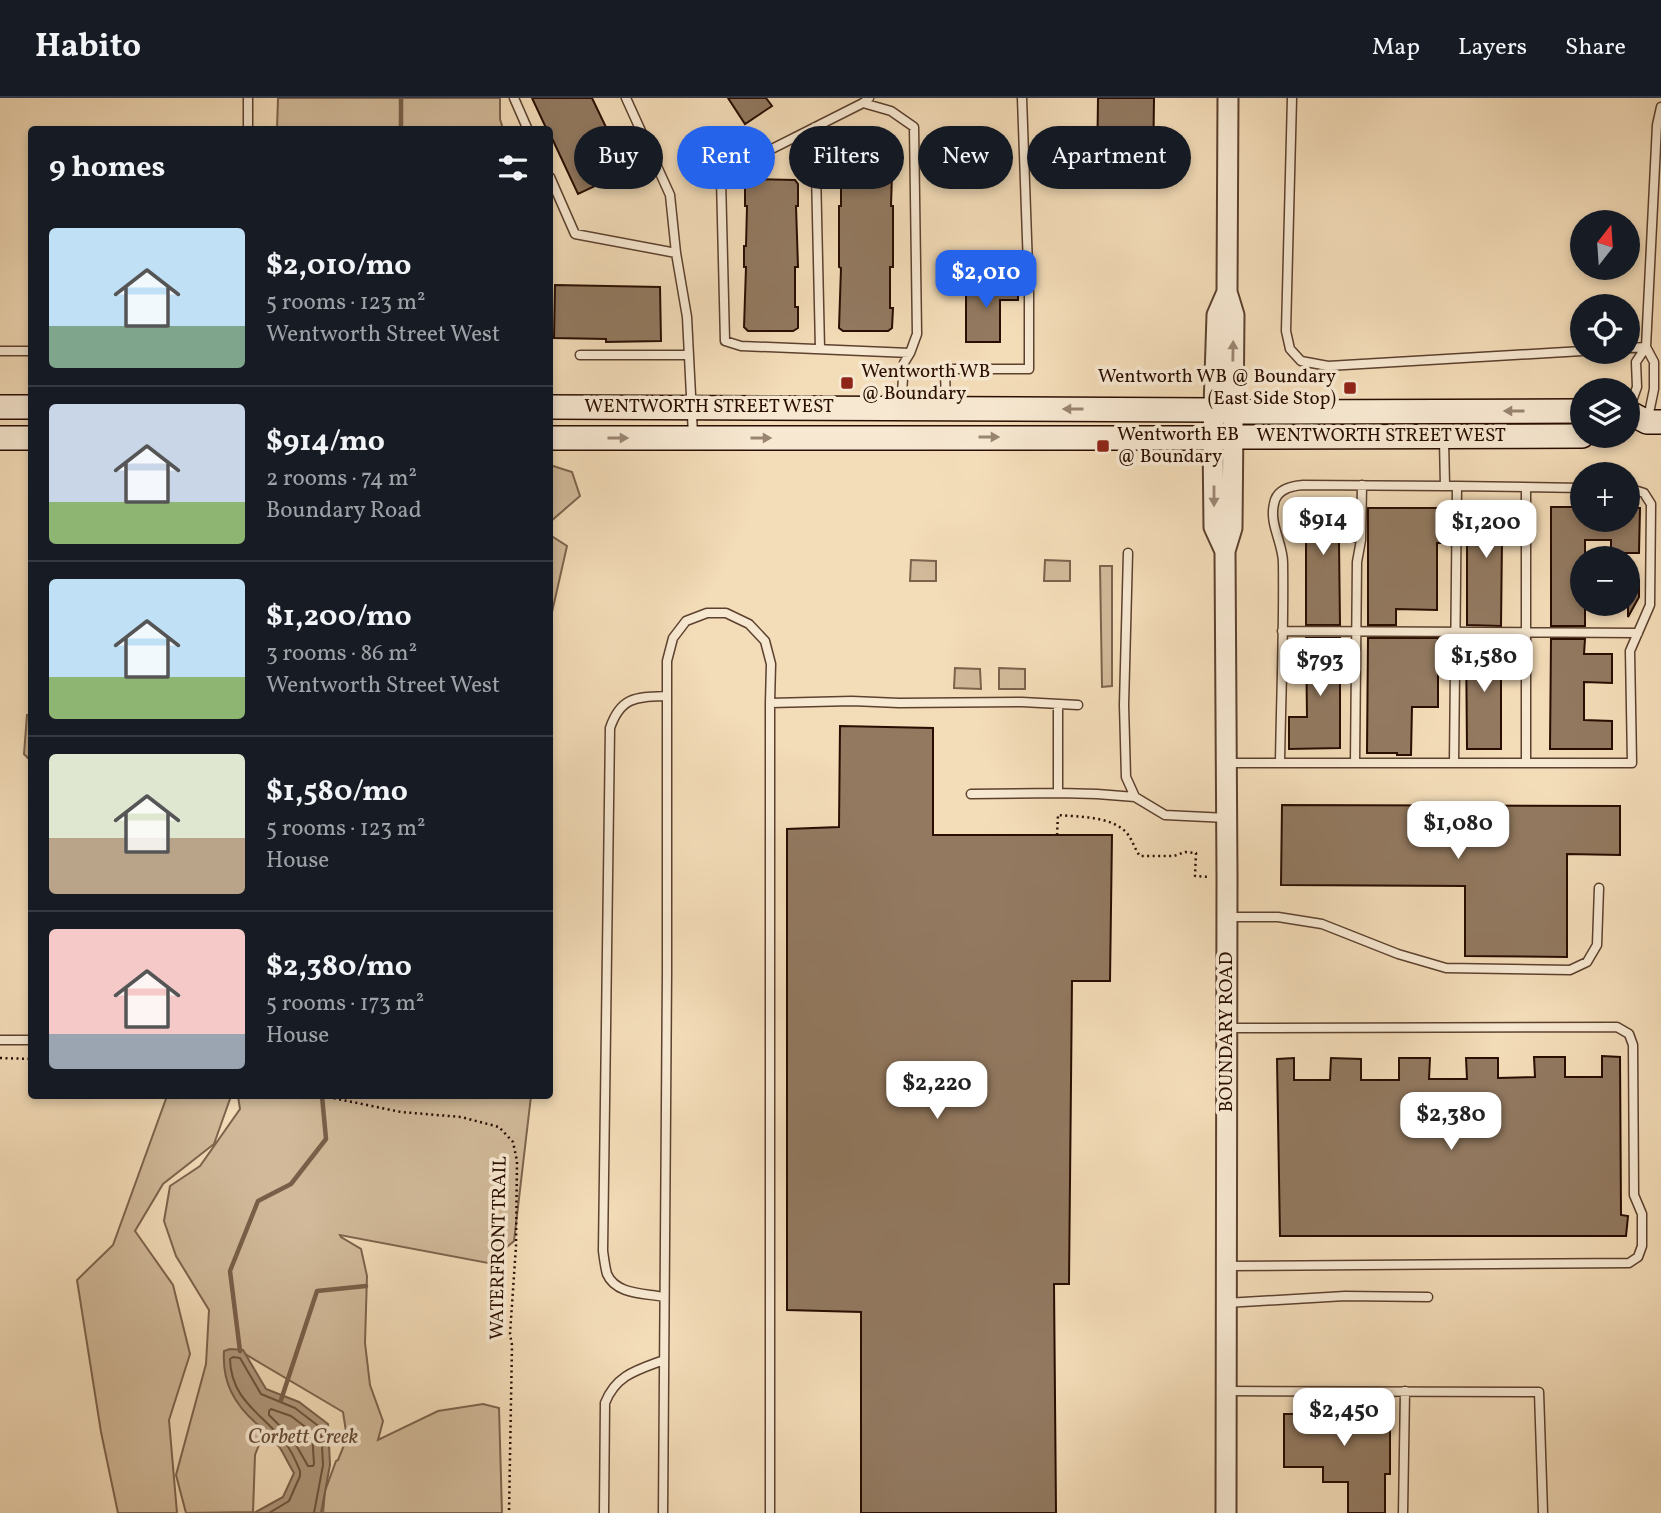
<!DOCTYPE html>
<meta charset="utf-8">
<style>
body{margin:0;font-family:Vollkorn,serif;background:#242831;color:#f1f3f6;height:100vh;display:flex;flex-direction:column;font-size:26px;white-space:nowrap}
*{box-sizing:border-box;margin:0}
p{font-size:23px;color:#9ea1a6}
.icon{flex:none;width:38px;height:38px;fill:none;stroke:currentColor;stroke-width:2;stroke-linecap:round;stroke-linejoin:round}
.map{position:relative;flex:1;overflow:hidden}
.sheet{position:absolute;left:28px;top:28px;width:525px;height:973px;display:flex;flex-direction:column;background:#171b24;border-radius:7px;box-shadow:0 4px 10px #0003}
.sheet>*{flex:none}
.top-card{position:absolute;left:574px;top:28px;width:665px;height:63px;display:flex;gap:14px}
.needle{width:46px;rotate:17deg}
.controls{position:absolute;left:1570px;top:112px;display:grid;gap:14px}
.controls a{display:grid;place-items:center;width:70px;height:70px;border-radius:50%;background:#171b24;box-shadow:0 4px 10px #0003;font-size:35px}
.price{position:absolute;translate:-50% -60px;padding:0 16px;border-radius:14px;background:#fff;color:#222;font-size:23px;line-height:46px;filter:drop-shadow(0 2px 4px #0008)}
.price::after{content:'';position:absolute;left:50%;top:42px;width:21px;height:16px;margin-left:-10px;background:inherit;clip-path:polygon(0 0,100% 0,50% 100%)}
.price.current{background:#2563eb;color:#fff}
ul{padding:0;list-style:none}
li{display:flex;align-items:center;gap:21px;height:175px;padding:0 21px}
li+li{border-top:2px solid #363941}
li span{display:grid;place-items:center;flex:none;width:196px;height:140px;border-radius:7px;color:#555}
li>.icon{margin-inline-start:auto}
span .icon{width:84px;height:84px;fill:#fffc;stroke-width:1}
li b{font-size:30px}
h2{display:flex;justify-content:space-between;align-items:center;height:84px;padding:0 21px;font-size:30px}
.tag{padding:0 24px;border-radius:32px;background:#171b24;box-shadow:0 4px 10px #0003;font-size:24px;line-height:63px}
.tag.current{background:#2563eb;color:#fff}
header{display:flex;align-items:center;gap:42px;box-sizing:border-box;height:98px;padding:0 35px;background:#171b24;border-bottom:2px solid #363941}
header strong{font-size:33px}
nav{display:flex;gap:38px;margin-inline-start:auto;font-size:24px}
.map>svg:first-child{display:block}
.green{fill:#d1b999;stroke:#7d634c;stroke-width:2}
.water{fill:#ae9679;stroke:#795f49;stroke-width:2}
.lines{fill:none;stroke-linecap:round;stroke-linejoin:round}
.shore{stroke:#6c523c;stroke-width:2}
.stream{stroke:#795f49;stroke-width:4.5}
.building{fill:#927960;stroke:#290d00;stroke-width:2}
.service-casing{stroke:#5c412e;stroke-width:11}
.tertiary-casing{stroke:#5c412e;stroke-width:23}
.secondary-casing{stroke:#290d00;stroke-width:26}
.path{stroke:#290d00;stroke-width:2.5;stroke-dasharray:2 3.5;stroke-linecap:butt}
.service{stroke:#f7e8d1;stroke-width:8}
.tertiary{stroke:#f7e8d1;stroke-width:19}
.secondary{stroke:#f7e8d1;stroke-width:23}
.oneway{fill:#9a8573}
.poi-dot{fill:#8f2418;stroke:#f7e8d1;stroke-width:2.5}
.labels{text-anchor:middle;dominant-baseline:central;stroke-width:7;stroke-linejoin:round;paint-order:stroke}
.poi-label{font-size:19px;fill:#290d00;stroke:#f7e8d1;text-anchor:start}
.street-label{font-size:19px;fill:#290d00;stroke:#f7e8d1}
.water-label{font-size:21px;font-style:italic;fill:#654b36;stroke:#f7e8d1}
</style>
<header>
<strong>Habito</strong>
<nav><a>Map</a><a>Layers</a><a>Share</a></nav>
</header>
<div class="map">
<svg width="1661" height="1415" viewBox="0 0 1661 1415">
<rect width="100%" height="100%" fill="#f3dcb8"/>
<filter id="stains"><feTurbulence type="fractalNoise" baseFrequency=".00286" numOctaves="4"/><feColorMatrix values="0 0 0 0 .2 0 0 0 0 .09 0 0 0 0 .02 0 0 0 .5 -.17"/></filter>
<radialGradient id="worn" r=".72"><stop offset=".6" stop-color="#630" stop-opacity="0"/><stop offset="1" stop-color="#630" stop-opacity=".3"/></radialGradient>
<path class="green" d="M 278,0 L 500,0 L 500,21 L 503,31 L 277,31 Z
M 550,367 L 572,374 L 580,398 L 550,424 Z
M 550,437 L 567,448 L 550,523 Z
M 911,462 L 936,463 L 936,483 L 910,483 Z
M 1045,462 L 1070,463 L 1070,483 L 1044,483 Z
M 1100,468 L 1112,468 L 1112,588 L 1102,589 Z
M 955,570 L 980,571 L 981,591 L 954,590 Z
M 999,570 L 1025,571 L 1025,591 L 999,591 Z
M 27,617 L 31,617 L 31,663 L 24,656 Z
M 167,998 L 231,998 L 214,1046 L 163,1086 L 135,1133 L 173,1187 L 190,1256 L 169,1322 L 177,1415 L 118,1415 L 101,1334 L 77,1182 L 113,1147 Z
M 238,998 L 531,998 L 514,1143 L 488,1165 L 340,1137 L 341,1139 L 361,1151 L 367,1178 L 365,1245 L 370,1287 L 383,1323 L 378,1342 L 438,1313 L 483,1306 L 499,1310 L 502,1415 L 323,1415 L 325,1393 L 336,1363 L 338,1362 L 347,1340 L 343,1314 L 240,1253 L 267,1326 L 255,1357 L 253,1414 L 186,1415 L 176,1377 L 206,1266 L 209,1212 L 176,1158 L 164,1123 L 170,1088 L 200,1068 L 240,1011 Z"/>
<path class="water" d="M 230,1251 L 243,1252 L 266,1291 L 299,1304 L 328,1326 L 330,1367 L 321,1415 L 254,1415 L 283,1399 L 294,1375 C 289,1367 285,1358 280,1350 C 274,1341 265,1334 257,1326 C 234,1306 222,1284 224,1253 Z"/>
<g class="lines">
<path class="shore" d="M 271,1311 L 291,1318 L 312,1334 L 314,1366 L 313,1368 L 308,1368 L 292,1340 L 269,1317 L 269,1313 Z
M 269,1415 L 289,1403 L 300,1378 L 300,1373 C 296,1363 291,1352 284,1343 C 261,1315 231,1302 230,1261 L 233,1259 L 240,1260 L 261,1296 L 295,1310 L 321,1330 L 323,1367 L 314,1415"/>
<path class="stream" d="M 401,32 L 401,0
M 240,1253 L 230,1173 L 258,1103 L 291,1086 L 326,1041 L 322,998
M 281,1302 L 317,1193 L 366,1188"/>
</g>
<path class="building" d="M 532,0 L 592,0 L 627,73 L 578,96 L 550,36 L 550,32 L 547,32 Z
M 728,0 L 766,0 L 772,8 L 745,26 Z
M 1098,0 L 1154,0 L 1153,76 L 1097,75 Z
M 889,41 L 893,44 L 891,108 L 893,108 L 893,169 L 890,169 L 890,210 L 893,210 L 892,230 L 888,233 L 843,233 L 839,230 L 841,170 L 839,169 L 839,108 L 841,108 L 841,68 L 839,68 L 840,45 L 844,42 Z
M 749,81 L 795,82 L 798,86 L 798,108 L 796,108 L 798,169 L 795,169 L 795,209 L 798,209 L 798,230 L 793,233 L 748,233 L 744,229 L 746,169 L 744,169 L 744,148 L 746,148 L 747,108 L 745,108 L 745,86 Z
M 966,185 L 1018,186 L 1018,202 L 1000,202 L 1000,244 L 966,244 Z
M 555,187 L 660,189 L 661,243 L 606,244 L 606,241 L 554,240 Z
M 1355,408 L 1354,444 L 1339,444 L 1340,527 L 1306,527 L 1306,441 L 1289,441 L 1289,409 Z
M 1468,408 L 1515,408 L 1515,441 L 1502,441 L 1501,528 L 1467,527 L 1467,445 L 1463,445 L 1463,410 L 1468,410 Z
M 1551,409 L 1582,409 L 1582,422 L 1628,422 L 1628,410 L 1640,410 L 1639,455 L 1611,455 L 1611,442 L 1585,442 L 1585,460 L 1582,460 L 1582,506 L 1585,506 L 1585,528 L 1551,528 Z
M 1368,410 L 1450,410 L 1450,445 L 1437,445 L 1437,512 L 1396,511 L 1396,527 L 1368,527 Z
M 1628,482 L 1639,482 L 1639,499 L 1628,519 Z
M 1306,540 L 1340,540 L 1340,650 L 1289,651 L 1289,619 L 1307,619 Z
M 1368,540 L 1438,540 L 1438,609 L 1412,609 L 1411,657 L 1397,657 L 1397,655 L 1367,655 Z
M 1466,541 L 1501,541 L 1501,651 L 1467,651 Z
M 1551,541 L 1585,541 L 1584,556 L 1612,556 L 1612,585 L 1584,584 L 1584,622 L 1612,623 L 1612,651 L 1550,651 Z
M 840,628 L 933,630 L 933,737 L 1112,737 L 1110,883 L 1072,883 L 1069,1186 L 1054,1186 L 1056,1415 L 861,1415 L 861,1214 L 787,1212 L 787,731 L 839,729 Z
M 1282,707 L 1620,708 L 1620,757 L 1567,756 L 1567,859 L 1465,858 L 1465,788 L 1281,787 Z
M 1602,958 L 1620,959 L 1621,1117 L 1628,1118 L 1626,1138 L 1280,1138 L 1277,961 L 1294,960 L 1294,982 L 1330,982 L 1331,960 L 1361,961 L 1361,982 L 1399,982 L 1399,960 L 1430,960 L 1429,981 L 1467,981 L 1466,960 L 1498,960 L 1498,980 L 1535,979 L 1534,959 L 1565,959 L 1565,979 L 1602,979 Z
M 1323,1300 L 1383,1300 L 1383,1328 L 1390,1328 L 1390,1376 L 1385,1376 L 1385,1415 L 1348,1415 L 1348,1384 L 1323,1384 L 1323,1369 L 1284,1369 L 1284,1316 L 1323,1316 Z"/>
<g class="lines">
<g class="service-casing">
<path id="service" d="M 514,0 L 528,32
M 626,0 L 670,97 L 676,155 L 687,219 L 693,337
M 1292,0 L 1286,233 L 1290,251 L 1301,263 L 1328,268 L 1582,253
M 863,5 L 891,13 L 914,29 L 917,236 L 910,255 L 741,248 L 725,243 L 721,81 L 734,70 L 863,5 L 869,0
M 815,29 L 820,251
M 248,32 L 248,0
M 550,79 L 575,136 L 676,155
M 1646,249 L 1654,264 L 1654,291 L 1648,320
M 1628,250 L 1646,249
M 0,253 L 32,253
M 580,257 L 688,257
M 946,309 L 945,271 L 1029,271 L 1029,197 L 1022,0
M 1628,309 L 1632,303 L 1637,289 L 1636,264 L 1646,249 L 1657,27 L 1661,9
M 901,310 L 904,265 L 910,255
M 1457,388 L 1582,390
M 1128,455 L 1124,607 L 1126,679 L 1135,699 L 1165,717 L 1227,720
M 1282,533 L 1638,535
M 1058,606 L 1058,695 L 1097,696 L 1135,699
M 1226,665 L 1454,665 L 1457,388 L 1445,388 L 1444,342
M 1280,665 C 1281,598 1284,531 1283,465 C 1283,445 1269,426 1274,406 C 1276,392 1290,388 1303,387 L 1445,388
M 1355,665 L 1357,464 L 1361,442 L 1362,387
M 1454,665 L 1632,665 L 1630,553 L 1650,507 L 1651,406 L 1644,395 L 1628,390
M 1526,665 L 1526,390
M 971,696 L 1058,695
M 1227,819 L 1278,819 L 1322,826 L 1398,856 L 1446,870 L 1570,872 L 1587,864 L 1597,847 L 1599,790
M 0,942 L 32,942
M 1226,1168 L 1629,1165 L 1638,1159 L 1642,1148 L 1642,1116 L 1634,1097 L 1633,947 L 1629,936 L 1617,929 L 1228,930
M 664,1199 C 645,1195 616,1197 607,1176 C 605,1169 604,1160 603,1153 L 610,630 C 621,598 637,599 667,598
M 1226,1205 L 1345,1198 L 1428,1199
M 1226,1293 L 1539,1294 L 1543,1415
M 604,1415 L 605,1305 C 616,1277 637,1272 664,1262
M 663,1415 L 667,875 L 667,563 L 673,540 L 686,523 L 707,515 L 726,515 L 749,526 L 765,543 L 771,566 L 770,605
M 770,1415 L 770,605 L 852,603 L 899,605 L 1022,604 L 1078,607
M 1403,1415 L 1405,1293"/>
</g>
<g class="tertiary-casing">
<path id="tertiary" d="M 1225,453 L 1214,429 L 1213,340 L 1217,217 L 1227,194
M 1226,1415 L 1227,779 L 1225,453 L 1232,430 L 1234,217 L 1227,194 L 1228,0"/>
</g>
<g class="secondary-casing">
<path id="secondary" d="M 0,309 L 32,309
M 550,309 L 1214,312 L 1232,314 L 1582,313
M 1628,314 L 1647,324 L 1661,324
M 0,340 L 32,340
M 550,340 L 1213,340 L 1233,339 L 1582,338"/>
</g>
<path class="path" d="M 1057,737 L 1058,717 C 1079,719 1108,718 1125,733 C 1132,740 1134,750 1140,758 L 1174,758 L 1185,754 L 1196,755 L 1195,778 L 1210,779
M 0,960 L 32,961
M 323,998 L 401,1014 L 461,1019 L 499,1029 L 513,1044 L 517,1063 L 516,1148 L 510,1236 L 512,1247 L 509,1415"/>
<use href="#service" class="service"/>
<use href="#tertiary" class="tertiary"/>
<use href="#secondary" class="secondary"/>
</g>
<defs><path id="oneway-solid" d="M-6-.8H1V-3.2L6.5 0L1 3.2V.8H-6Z" transform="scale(1.75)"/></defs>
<g class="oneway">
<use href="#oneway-solid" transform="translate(1233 253) rotate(-89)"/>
<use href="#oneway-solid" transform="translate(1073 311) rotate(-180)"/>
<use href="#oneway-solid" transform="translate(1514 313) rotate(180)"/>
<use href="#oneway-solid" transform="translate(989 339)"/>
<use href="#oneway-solid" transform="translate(618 340)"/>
<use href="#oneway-solid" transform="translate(761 340)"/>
<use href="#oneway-solid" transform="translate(1214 398) rotate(90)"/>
</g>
<g class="poi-dot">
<rect x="840" y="278" width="14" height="14" rx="3.5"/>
<rect x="1343" y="283" width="14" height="14" rx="3.5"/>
<rect x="1096" y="341" width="14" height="14" rx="3.5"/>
</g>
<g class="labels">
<g class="poi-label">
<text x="861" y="274">Wentworth WB<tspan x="861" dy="22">@ Boundary</tspan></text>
<text x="1336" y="279" text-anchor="end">Wentworth WB @ Boundary<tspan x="1336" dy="22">(East Side Stop)</tspan></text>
<text x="1117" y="337">Wentworth EB<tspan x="1117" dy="22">@ Boundary</tspan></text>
</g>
<g class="street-label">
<text x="709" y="309">WENTWORTH STREET WEST</text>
<text x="1381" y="338">WENTWORTH STREET WEST</text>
<text transform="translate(1227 934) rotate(-90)">BOUNDARY ROAD</text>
<text transform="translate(499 1150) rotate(-89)">WATERFRONT TRAIL</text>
</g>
<g class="water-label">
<text x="303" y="1339">Corbett Creek</text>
</g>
</g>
<rect width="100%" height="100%" filter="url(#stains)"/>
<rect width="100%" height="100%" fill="url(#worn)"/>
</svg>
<div class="controls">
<a><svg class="needle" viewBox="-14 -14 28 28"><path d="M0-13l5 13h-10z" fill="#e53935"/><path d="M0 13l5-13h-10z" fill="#9ea1a6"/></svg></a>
<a><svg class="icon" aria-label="locate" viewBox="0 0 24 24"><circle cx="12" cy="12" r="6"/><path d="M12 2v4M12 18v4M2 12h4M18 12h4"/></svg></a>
<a><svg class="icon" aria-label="layers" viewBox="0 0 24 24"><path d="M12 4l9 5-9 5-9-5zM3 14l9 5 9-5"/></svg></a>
<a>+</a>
<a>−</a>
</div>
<b class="price current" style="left:986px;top:212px">$2,010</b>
<b class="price" style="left:1323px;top:459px">$914</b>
<b class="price" style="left:1486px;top:462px">$1,200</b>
<b class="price" style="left:1484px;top:596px">$1,580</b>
<b class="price" style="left:1320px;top:600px">$793</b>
<b class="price" style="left:1458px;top:763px">$1,080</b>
<b class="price" style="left:937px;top:1023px">$2,220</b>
<b class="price" style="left:1451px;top:1054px">$2,380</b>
<b class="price" style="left:1344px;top:1350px">$2,450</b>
<div class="top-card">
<a class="tag">Buy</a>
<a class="tag current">Rent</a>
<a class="tag">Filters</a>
<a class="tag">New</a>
<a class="tag">Apartment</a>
</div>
<section class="sheet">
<h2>9 homes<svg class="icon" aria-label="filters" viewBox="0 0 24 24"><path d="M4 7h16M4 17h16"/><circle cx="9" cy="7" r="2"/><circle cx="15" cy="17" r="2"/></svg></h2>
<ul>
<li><span style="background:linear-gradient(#bfe0f5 70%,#7fa58c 0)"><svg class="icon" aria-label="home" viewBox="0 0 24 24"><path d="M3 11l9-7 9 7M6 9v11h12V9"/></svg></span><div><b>$2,010/mo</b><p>5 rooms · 123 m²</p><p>Wentworth Street West</p></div></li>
<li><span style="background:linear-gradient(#c9d6e8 70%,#8fb573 0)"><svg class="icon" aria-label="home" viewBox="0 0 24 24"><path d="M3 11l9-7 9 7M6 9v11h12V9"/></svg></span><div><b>$914/mo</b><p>2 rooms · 74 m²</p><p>Boundary Road</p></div></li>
<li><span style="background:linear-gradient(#bfe0f5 70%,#8fb573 0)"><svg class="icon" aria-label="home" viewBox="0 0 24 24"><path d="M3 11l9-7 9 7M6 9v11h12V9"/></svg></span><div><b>$1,200/mo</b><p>3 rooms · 86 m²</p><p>Wentworth Street West</p></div></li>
<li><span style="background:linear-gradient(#dfe7d0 60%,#b9a48a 0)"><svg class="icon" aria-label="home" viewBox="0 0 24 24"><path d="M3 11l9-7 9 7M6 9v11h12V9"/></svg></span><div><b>$1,580/mo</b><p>5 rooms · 123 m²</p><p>House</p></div></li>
<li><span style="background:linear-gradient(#f6c9c9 75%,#9aa5b1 0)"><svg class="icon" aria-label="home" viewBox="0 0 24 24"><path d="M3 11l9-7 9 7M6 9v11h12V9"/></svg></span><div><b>$2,380/mo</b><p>5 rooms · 173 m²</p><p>House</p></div></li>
</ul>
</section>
</div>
